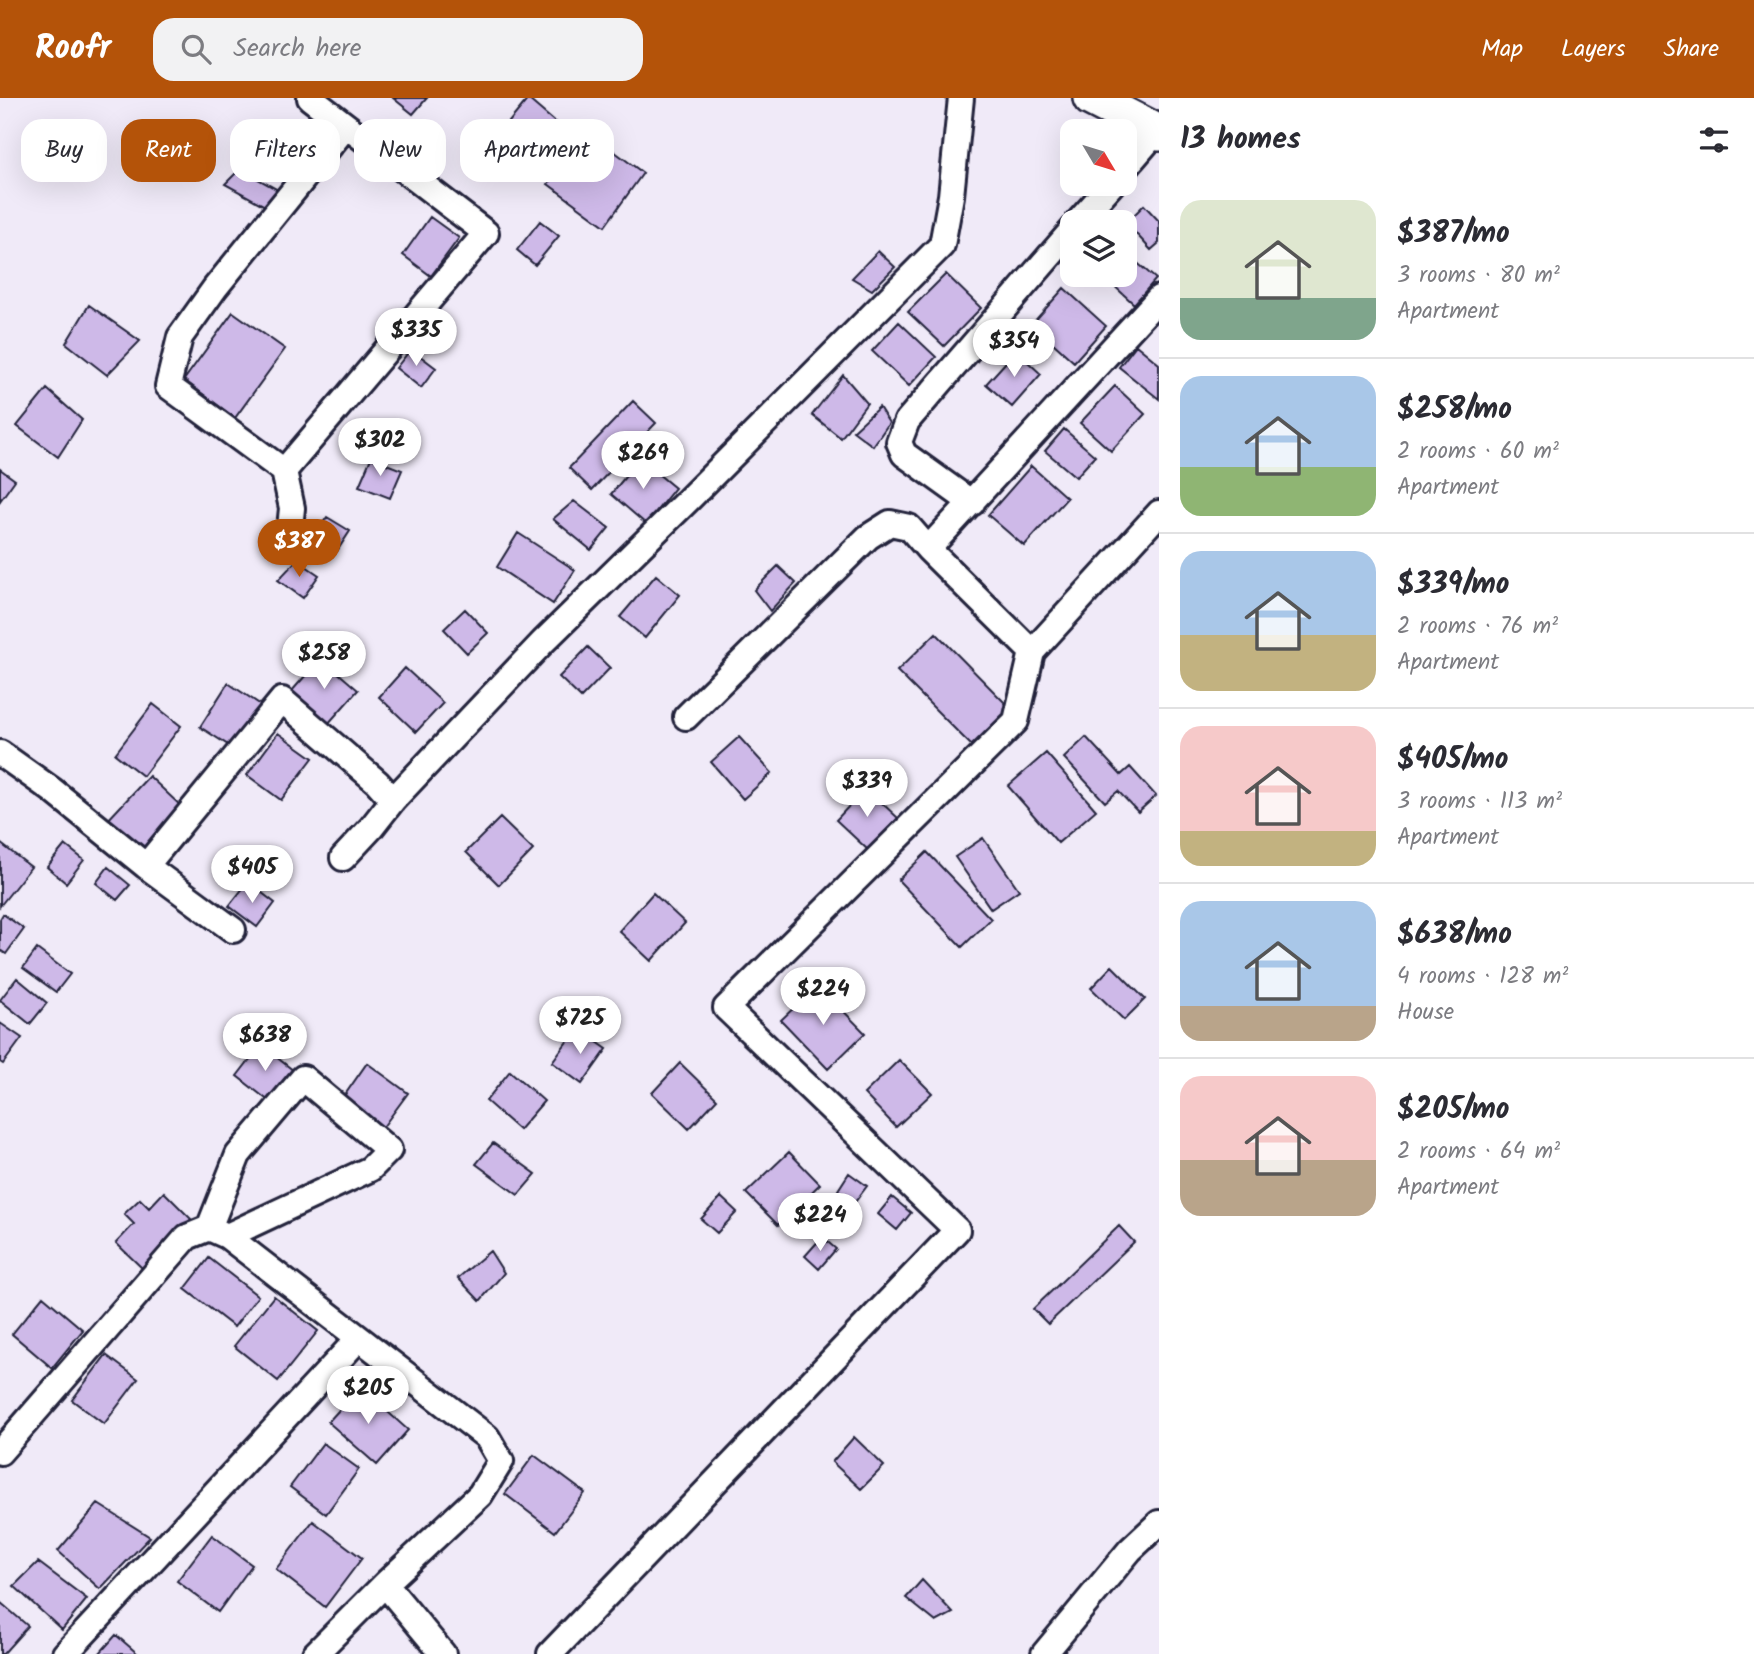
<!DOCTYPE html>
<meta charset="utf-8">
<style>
body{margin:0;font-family:Kalam,sans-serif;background:#f2f2f3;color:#2b2b33;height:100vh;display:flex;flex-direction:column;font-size:26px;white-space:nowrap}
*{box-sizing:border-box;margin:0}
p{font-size:23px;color:#7c7c81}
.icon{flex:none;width:38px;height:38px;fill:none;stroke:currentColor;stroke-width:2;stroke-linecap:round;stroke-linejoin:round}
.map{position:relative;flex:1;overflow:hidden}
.side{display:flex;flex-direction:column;background:#fff;width:595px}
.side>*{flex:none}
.top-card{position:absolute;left:21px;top:21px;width:665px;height:63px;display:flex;gap:14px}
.needle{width:46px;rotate:128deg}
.fabs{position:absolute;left:1060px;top:21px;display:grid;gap:14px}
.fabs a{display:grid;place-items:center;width:77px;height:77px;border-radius:14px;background:#fff;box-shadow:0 7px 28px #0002;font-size:35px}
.price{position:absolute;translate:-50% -60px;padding:0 16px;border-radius:24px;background:#fff;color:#222;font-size:23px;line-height:46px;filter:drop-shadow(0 2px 4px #0008)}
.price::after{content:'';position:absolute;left:50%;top:42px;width:21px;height:16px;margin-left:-10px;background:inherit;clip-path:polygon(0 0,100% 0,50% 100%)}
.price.on{background:#b45309;color:#fff}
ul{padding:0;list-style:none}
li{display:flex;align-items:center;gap:21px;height:175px;padding:0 21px}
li+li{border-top:2px solid #e1e1e2}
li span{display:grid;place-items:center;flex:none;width:196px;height:140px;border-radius:21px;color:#555}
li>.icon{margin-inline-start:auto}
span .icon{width:84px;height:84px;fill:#fffc;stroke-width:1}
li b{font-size:30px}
h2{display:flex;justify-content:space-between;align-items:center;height:84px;padding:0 21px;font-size:30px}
.tag{padding:0 24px;border-radius:21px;background:#fff;box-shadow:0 7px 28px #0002;font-size:24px;line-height:63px}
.tag.on{background:#b45309;color:#fff}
header{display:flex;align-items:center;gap:42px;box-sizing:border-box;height:98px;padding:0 35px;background:#b45309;color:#fff}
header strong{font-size:33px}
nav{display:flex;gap:38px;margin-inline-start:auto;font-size:24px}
.search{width:490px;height:63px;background:#f2f2f3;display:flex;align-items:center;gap:18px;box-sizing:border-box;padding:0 24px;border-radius:21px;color:#7c7c81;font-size:26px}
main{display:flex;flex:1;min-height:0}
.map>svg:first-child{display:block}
.building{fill:#ceb9e8;stroke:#22223b;stroke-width:2}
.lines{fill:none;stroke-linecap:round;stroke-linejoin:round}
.street-casing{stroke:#22223b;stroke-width:30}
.secondary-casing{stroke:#22223b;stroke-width:40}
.street{stroke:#fff;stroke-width:24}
.secondary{stroke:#fff;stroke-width:35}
</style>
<header>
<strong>Roofr</strong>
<div class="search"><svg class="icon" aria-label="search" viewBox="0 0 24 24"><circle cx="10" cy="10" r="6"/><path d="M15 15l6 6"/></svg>Search here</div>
<nav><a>Map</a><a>Layers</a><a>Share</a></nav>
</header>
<main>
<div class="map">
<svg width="1159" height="1556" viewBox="0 0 1159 1556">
<rect width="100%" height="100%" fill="#f0eaf8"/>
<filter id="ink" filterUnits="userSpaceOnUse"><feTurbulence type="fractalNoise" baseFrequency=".0143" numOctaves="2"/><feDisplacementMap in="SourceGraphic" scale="14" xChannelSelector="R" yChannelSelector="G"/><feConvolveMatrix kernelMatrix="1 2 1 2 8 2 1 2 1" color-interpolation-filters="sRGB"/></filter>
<g filter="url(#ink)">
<path class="building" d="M 393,0 L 427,0 L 413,16 Z
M 528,1 L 563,31 L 530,70 L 495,41 Z
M 587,33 L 643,75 L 605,128 L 548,86 Z
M 270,36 L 303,61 L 287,76 L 257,54 Z
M 240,71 L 280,93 L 265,108 L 225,86 Z
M 1144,107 L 1159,123 L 1159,145 L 1151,152 L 1126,125 Z
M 430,119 L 459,140 L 431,178 L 403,157 Z
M 540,123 L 559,138 L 535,167 L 517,152 Z
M 878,153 L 895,169 L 872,192 L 852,180 Z
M 1134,162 L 1156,181 L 1134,206 L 1112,186 L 1120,177 L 1125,177 L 1125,171 Z
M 946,176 L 981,210 L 944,248 L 908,214 Z
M 1064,190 L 1106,228 L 1074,264 L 1032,226 Z
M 89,207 L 140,243 L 107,277 L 66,245 Z
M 233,214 L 285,251 L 235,320 L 184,282 Z
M 899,224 L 936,259 L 909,288 L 872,253 Z
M 1136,247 L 1159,266 L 1159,301 L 1119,269 Z
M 411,251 L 436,270 L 421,290 L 396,270 Z
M 1016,253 L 1041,276 L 1012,309 L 986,286 Z
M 843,277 L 867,305 L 841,340 L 812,317 Z
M 1115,288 L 1145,316 L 1111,353 L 1080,325 Z
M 47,291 L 82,322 L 58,359 L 17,328 Z
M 633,303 L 656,325 L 592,392 L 569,370 Z
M 879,309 L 889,325 L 873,348 L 853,333 Z
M 1064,331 L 1095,358 L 1076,379 L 1045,353 Z
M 371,360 L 402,372 L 390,400 L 359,388 Z
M 640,361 L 675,390 L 646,426 L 611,396 Z
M 1031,368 L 1067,400 L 1024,448 L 988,417 Z
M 0,371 L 15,382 L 0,403 Z
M 574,403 L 609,430 L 591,452 L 553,421 Z
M 327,419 L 350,433 L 337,453 L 314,438 Z
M 518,435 L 575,472 L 553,506 L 497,469 Z
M 297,462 L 319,477 L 303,500 L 278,482 Z
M 778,468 L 796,485 L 770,513 L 754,492 Z
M 656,477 L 680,497 L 645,540 L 620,519 Z
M 465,511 L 488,535 L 467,555 L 444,531 Z
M 936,535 L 1011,611 L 973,649 L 897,573 Z
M 588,549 L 610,570 L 581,600 L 559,579 Z
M 321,560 L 358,592 L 327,627 L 291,594 Z
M 405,570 L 443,605 L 416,634 L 379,599 Z
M 228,585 L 264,609 L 236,652 L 200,629 Z
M 153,606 L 181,628 L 143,678 L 115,656 Z
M 278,635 L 313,660 L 281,702 L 247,677 Z
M 739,639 L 772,675 L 743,701 L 711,664 Z
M 1086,639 L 1121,677 L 1130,669 L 1156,698 L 1138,714 L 1118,693 L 1105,704 L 1064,660 Z
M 1046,655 L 1096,712 L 1058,745 L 1008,688 Z
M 149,678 L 182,709 L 139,755 L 106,724 Z
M 866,690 L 898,720 L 868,752 L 836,722 Z
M 500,720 L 533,752 L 499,787 L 466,754 Z
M 983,740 L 1019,792 L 991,811 L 955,759 Z
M 0,745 L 31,769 L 0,808 Z
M 65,747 L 84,762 L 66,785 L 47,769 Z
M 927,754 L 991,821 L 962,849 L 898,782 Z
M 108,769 L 130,787 L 117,802 L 96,785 Z
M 248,784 L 275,805 L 257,829 L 229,808 Z
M 653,795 L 685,825 L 651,863 L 619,833 Z
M 3,816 L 24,831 L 6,856 L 0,852 L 0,821 Z
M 37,851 L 70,876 L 56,894 L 23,870 Z
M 1112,868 L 1145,901 L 1124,922 L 1091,890 Z
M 17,880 L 47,905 L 30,926 L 0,902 Z
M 818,887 L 865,935 L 828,971 L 781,922 Z
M 0,925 L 22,940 L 3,966 L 0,964 Z
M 577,930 L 607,951 L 582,986 L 552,964 Z
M 261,947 L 294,973 L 270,1004 L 237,978 Z
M 899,962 L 932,995 L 896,1029 L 864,996 Z
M 367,965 L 408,995 L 383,1029 L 342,1001 Z
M 680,965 L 717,1001 L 689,1031 L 652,995 Z
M 510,973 L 544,1003 L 519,1032 L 486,1003 Z
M 493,1045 L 536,1076 L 518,1097 L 476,1066 Z
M 789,1054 L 820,1086 L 778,1127 L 746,1095 Z
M 849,1075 L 867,1088 L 855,1104 L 838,1092 Z
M 164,1094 L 191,1121 L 143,1171 L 116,1145 L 134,1126 L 124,1116 L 140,1101 L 149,1110 Z
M 721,1099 L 737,1114 L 717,1135 L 701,1121 Z
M 892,1099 L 911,1115 L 897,1132 L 878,1116 Z
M 1119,1128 L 1134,1144 L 1048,1226 L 1033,1211 Z
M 822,1139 L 836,1151 L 819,1171 L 805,1158 Z
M 490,1153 L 504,1175 L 480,1203 L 458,1180 Z
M 209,1160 L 258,1198 L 234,1229 L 185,1191 Z
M 43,1198 L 83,1232 L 52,1270 L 12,1236 Z
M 274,1198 L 318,1233 L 278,1283 L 234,1248 Z
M 106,1257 L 138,1281 L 104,1326 L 72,1302 Z
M 360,1289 L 408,1332 L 377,1367 L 328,1324 Z
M 854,1339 L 884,1368 L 861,1391 L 832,1364 Z
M 323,1345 L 359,1371 L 326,1416 L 290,1389 Z
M 534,1357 L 585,1395 L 555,1434 L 505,1396 Z
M 98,1406 L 150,1439 L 100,1491 L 58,1453 Z
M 313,1423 L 362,1460 L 325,1509 L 276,1471 Z
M 212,1437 L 252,1467 L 218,1514 L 177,1483 Z
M 38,1464 L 87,1501 L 62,1532 L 14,1488 Z
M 922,1482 L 953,1515 L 936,1524 L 906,1500 Z
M 0,1504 L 28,1528 L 3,1556 L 0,1556 Z
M 116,1537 L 138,1556 L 99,1556 Z"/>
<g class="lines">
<g class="street-casing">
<path id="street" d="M 1125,70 L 1156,34
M 1078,124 L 1112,86
M 284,373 L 486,135 L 310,0
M 972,405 L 904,356 L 899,344 L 907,323 L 1073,131
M 290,430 L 292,410 L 284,373 L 168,288 L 180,239 L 215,190 L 346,28
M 928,451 L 1159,200
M 686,619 L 868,439 L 890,425 L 909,429 L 928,451 L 1032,554
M 0,655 L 52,692 L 146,768 L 233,832
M 343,760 L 371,730 L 393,702
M 146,768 L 282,602 L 377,684 L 393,702 L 543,544 L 688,402 L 942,147 L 951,98 L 961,0
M 209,1130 L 238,1057 L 303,980 L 389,1052 L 370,1071 L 227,1138
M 0,1354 L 187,1139 L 209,1130 L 227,1138 L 487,1339 L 501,1363 L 480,1397 L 385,1486 L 315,1556
M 385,1486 L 443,1556
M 65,1556 L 359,1240
M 550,1556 L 957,1132 L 726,910 L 1016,623 L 1032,554 L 1159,415
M 1044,1556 L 1130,1452 L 1159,1425"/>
</g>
<g class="secondary-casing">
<path id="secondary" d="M 1091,0 L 1159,35"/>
</g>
<use href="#street" class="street"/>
<use href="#secondary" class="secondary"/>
</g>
</g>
</svg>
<div class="fabs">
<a><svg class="needle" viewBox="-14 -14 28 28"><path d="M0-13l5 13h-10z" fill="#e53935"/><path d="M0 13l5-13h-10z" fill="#7c7c81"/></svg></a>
<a><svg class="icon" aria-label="layers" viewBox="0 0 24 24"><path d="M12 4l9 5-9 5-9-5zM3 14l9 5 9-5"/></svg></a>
</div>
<b class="price" style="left:416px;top:270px">$335</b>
<b class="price" style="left:1014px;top:281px">$354</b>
<b class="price" style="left:380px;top:380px">$302</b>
<b class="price" style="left:643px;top:393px">$269</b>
<b class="price on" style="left:299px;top:481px">$387</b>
<b class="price" style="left:324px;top:593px">$258</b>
<b class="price" style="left:867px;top:721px">$339</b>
<b class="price" style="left:252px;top:807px">$405</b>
<b class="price" style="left:823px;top:929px">$224</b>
<b class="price" style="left:580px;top:958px">$725</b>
<b class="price" style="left:265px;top:975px">$638</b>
<b class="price" style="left:820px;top:1155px">$224</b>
<b class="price" style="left:368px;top:1328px">$205</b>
<div class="top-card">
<a class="tag">Buy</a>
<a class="tag on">Rent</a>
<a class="tag">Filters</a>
<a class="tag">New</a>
<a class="tag">Apartment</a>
</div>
</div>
<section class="side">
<h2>13 homes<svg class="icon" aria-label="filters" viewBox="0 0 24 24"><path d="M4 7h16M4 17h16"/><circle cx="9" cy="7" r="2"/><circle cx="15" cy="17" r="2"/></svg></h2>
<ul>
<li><span style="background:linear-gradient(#dfe7d0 70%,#7fa58c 0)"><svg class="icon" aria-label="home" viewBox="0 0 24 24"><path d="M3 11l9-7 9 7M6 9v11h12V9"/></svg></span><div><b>$387/mo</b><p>3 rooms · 80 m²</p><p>Apartment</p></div></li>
<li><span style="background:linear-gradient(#a9c7e8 65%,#8fb573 0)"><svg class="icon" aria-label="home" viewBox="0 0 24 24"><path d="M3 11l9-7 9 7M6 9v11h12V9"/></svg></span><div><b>$258/mo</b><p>2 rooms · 60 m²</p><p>Apartment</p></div></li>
<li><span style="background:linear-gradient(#a9c7e8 60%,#c2b280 0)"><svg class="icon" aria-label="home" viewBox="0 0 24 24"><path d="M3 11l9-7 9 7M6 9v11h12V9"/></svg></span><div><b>$339/mo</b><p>2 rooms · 76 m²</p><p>Apartment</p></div></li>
<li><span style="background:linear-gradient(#f6c9c9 75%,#c2b280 0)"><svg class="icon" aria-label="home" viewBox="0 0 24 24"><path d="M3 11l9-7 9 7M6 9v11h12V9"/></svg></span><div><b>$405/mo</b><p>3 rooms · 113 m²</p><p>Apartment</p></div></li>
<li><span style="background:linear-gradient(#a9c7e8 75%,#b9a48a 0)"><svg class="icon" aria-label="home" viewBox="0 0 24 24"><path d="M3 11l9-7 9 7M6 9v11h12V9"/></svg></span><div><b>$638/mo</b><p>4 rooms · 128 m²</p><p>House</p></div></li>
<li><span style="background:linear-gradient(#f6c9c9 60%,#b9a48a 0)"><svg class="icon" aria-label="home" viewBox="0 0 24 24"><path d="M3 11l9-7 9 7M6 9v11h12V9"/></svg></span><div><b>$205/mo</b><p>2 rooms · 64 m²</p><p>Apartment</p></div></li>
</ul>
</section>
</main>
